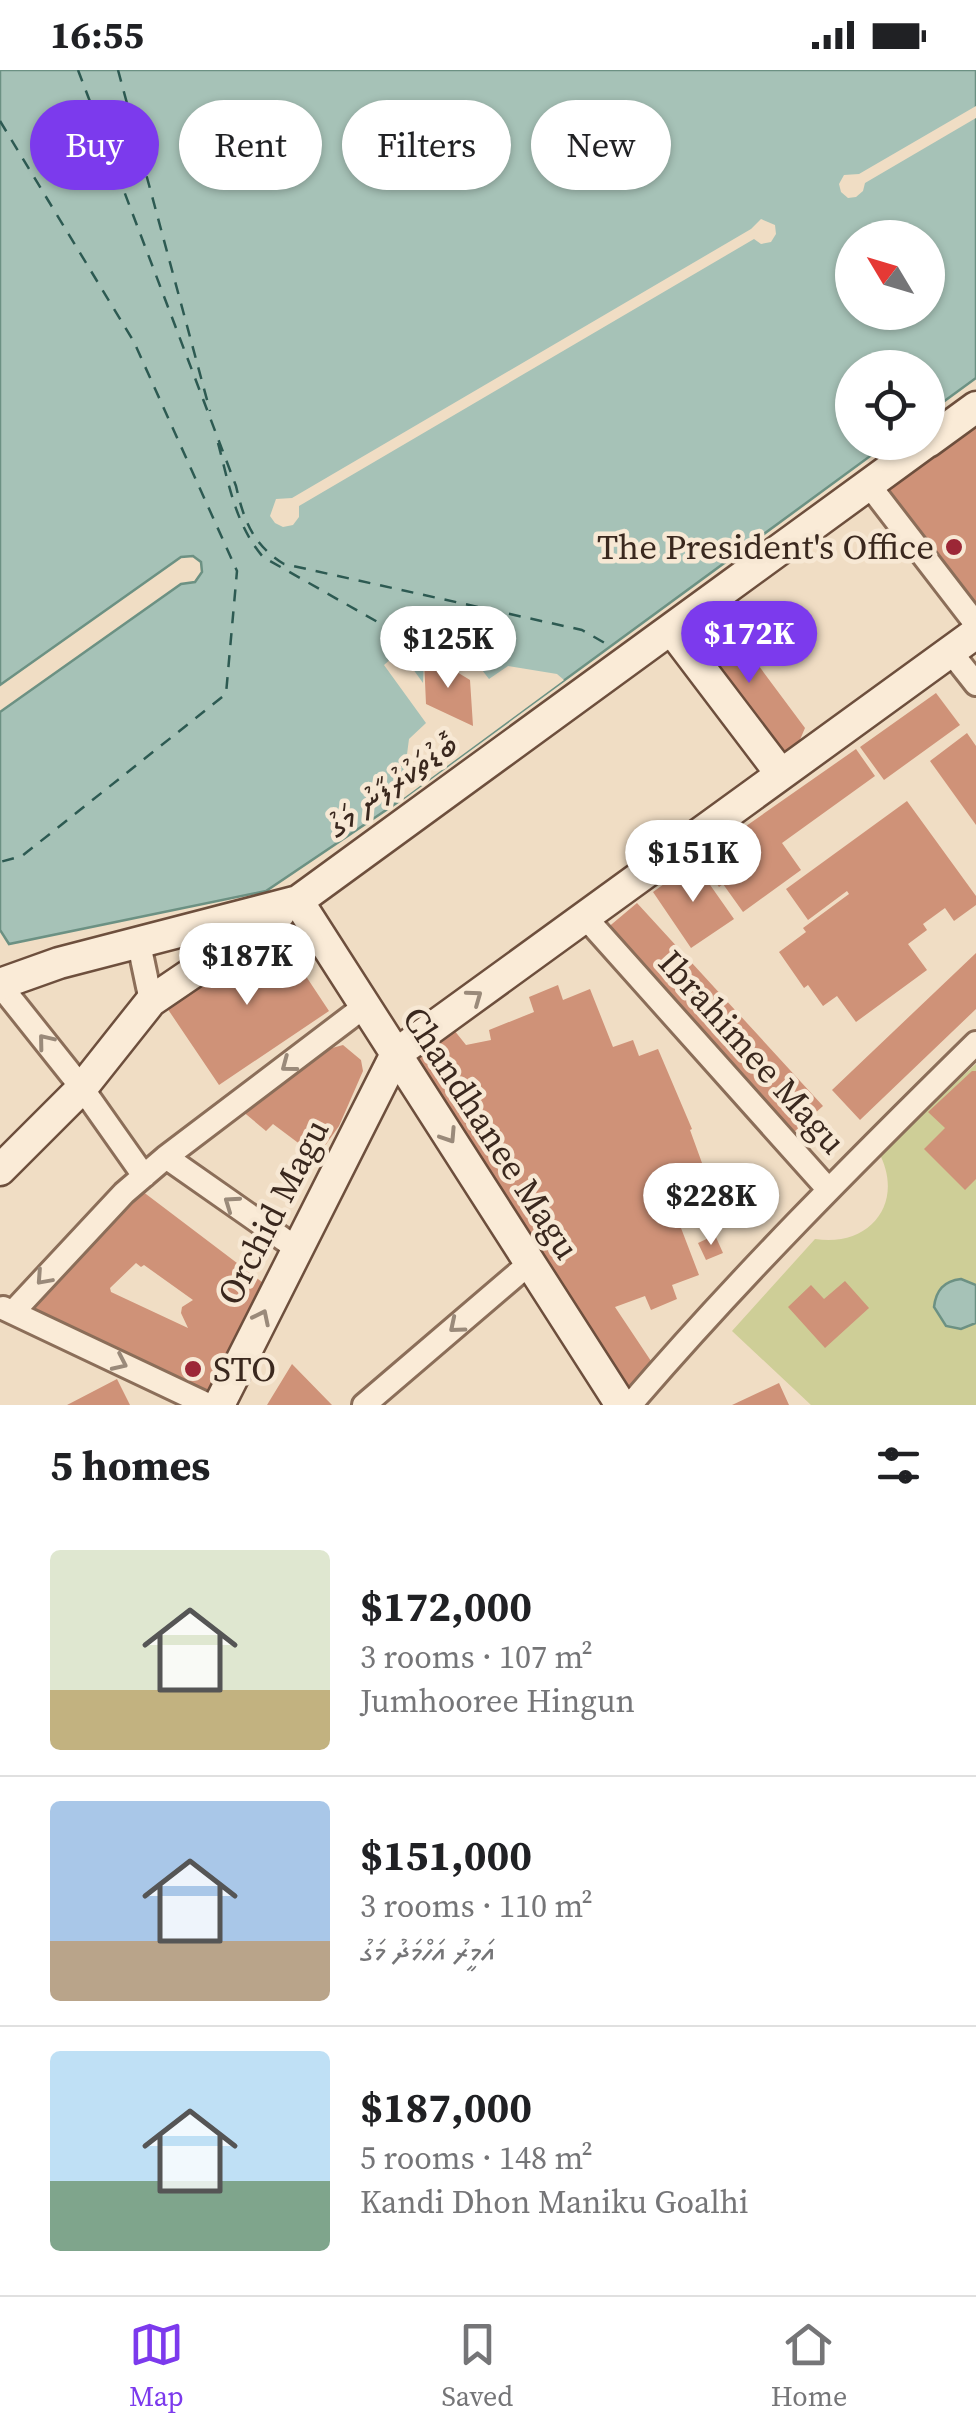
<!DOCTYPE html>
<meta charset="utf-8">
<style>
body{margin:0;font-family:"Source Serif 4","Noto Sans Thaana",serif;background:#f6f6f6;color:#202124;height:100vh;display:flex;flex-direction:column;font-size:38px;white-space:nowrap}
*{box-sizing:border-box;margin:0}
p{font-size:32px;color:#757577}
.icon{flex:none;width:55px;height:55px;fill:none;stroke:currentColor;stroke-width:2;stroke-linecap:round;stroke-linejoin:round}
.map{position:relative;height:1335px;overflow:hidden}
.drawer{display:flex;flex-direction:column;background:#fff;flex:1}
.drawer>*{flex:none}
.hud{position:absolute;left:30px;top:30px;width:918px;height:90px;display:flex;gap:20px}
.needle{width:65px;rotate:308deg}
.buttons{position:absolute;left:835px;top:150px;display:grid;gap:20px}
.buttons a{display:grid;place-items:center;width:110px;height:110px;border-radius:50%;background:#fff;box-shadow:0 2px 8px #0004;font-size:50px}
.price{position:absolute;translate:-50% -85px;padding:0 22px;border-radius:35px;background:#fff;color:#222;font-size:32px;line-height:65px;filter:drop-shadow(0 2px 5px #0008)}
.price::after{content:'';position:absolute;left:50%;top:60px;width:30px;height:22px;margin-left:-15px;background:inherit;clip-path:polygon(0 0,100% 0,50% 100%)}
.price.selected{background:#7c3aed;color:#fff}
ul{padding:0;list-style:none}
li{display:flex;align-items:center;gap:30px;height:250px;padding:0 50px}
li+li{border-top:2px solid #e0e0e0}
li span{display:grid;place-items:center;flex:none;width:280px;height:200px;border-radius:10px;color:#555}
li>.icon{margin-inline-start:auto}
span .icon{width:120px;height:120px;fill:#fffc;stroke-width:1}
li b{font-size:42px}
h2{display:flex;justify-content:space-between;align-items:center;height:120px;padding:0 50px;font-size:42px}
.chip{padding:0 35px;border-radius:45px;background:#fff;box-shadow:0 2px 8px #0004;font-size:35px;line-height:90px}
.chip.selected{background:#7c3aed;color:#fff}
.status{display:flex;justify-content:space-between;align-items:center;height:70px;padding:0 50px;background:#fff;direction:ltr}
.status svg{height:28px;fill:currentColor}
.dock{display:flex;justify-content:space-around;align-items:center;height:140px;border-top:2px solid #e0e0e0;background:#fff;font-size:28px;color:#757577}
.dock a{display:grid;justify-items:center;gap:5px}
.dock .selected{color:#7c3aed}
.map>svg:first-child{display:block}
.green{fill:#cece97}
.water{fill:#a6c2b7;stroke:#6c9183;stroke-width:2.5;fill-rule:evenodd}
.pier{fill:#f0ddc4}
.lines{fill:none;stroke-linecap:round;stroke-linejoin:round}
.ferry{stroke:#2d5a52;stroke-width:2.5;stroke-dasharray:12 10;stroke-linecap:butt}
.building{fill:#cf9278;fill-rule:evenodd}
.street-casing{stroke:#8b6e59;stroke-width:28}
.secondary-casing{stroke:#6d4f3d;stroke-width:35}
.street{stroke:#faebd7;stroke-width:22}
.secondary{stroke:#faebd7;stroke-width:30}
.oneway{stroke:#9a8a7a}
.poi-dot{fill:#9c2736;stroke:#f7e8d4;stroke-width:4}
.labels{text-anchor:middle;dominant-baseline:central;stroke-width:9;stroke-linejoin:round;paint-order:stroke}
.poi-label{font-size:35px;fill:#3a281e;stroke:#f7e8d4;text-anchor:end}
.street-label{font-size:35px;fill:#3a281e;stroke:#f7e8d4}
</style>
<div class="status"><b>16:55</b><svg viewBox="0 0 49 12"><path d="M0 12V9h3v3zM5 12V6h3v6zM10 12V3h3v9zM15 12V0h3v12zM26 1h20v11H26zM47 4h2v5h-2z"/></svg></div>
<div class="map">
<svg width="976" height="1335" viewBox="0 0 976 1335">
<rect width="100%" height="100%" fill="#f0ddc4"/>
<path class="green" d="M 976,994 L 976,1335 L 811,1335 L 732,1261 L 815,1169 C 871,1178 906,1131 878,1081 Z"/>
<path class="water" d="M 0,0 L 976,0 L 976,308 L 928,343 L 928,298 L 852,298 L 852,372 L 888,373 L 401,730 L 266,821 L 9,874 L 0,860 L 0,642 L 181,514 L 195,512 L 202,502 L 201,492 L 193,486 L 181,487 L 0,615 ZM 852,168 L 928,168 L 928,242 L 852,242 Z
M 961,1209 L 976,1215 L 976,1253 L 961,1259 L 946,1256 L 934,1237 C 936,1220 944,1211 961,1209 Z"/>
<path class="pier" d="M 976,36 L 976,48 L 865,113 L 863,121 L 856,127 L 848,128 L 841,122 L 839,114 L 844,105 L 859,104 Z
M 761,149 L 775,155 L 776,164 L 771,172 L 761,174 L 754,169 L 299,436 L 299,447 L 293,455 L 283,457 L 275,453 L 270,446 L 276,429 L 292,428 L 751,159 Z
M 442,549 L 489,609 L 508,596 L 557,604 L 564,610 L 401,730 L 409,669 L 426,653 L 384,595 L 400,581 L 423,613 L 424,589 L 446,594 L 423,563 Z"/>
<g class="lines">
<path class="ferry" d="M 78,0 L 236,416 C 244,451 253,475 284,494 L 582,560 L 610,576
M 118,0 L 210,341
M 0,51 L 134,272 L 237,501 L 226,624 L 22,786 L 0,792
M 218,373 C 229,414 235,454 263,487 L 397,563 L 424,589"/>
</g>
<path class="building" d="M 976,353 L 976,536 L 889,419 Z
M 724,549 L 805,658 L 799,672 L 784,683 L 774,684 L 692,574 L 696,562 L 714,550 Z
M 424,589 L 447,596 L 470,610 L 473,656 L 426,634 Z
M 936,623 L 960,655 L 884,710 L 860,677 Z
M 967,663 L 976,676 L 976,755 L 930,691 Z
M 856,679 L 875,706 L 782,773 L 801,800 L 743,842 L 723,814 L 719,817 L 699,789 Z
M 907,731 L 976,826 L 976,835 L 954,851 L 945,838 L 923,854 L 927,860 L 908,874 L 927,900 L 856,952 L 837,926 L 823,936 L 808,915 L 804,918 L 779,882 L 806,862 L 803,858 L 849,824 L 847,821 L 808,850 L 786,819 Z
M 694,792 L 734,849 L 691,878 L 653,822 Z
M 637,833 L 823,1036 L 794,1062 L 606,859 Z
M 276,861 L 329,941 L 219,1015 L 165,935 Z
M 976,883 L 976,939 L 860,1050 L 832,1020 Z
M 558,915 L 563,930 L 590,919 L 613,977 L 633,970 L 639,986 L 658,979 L 692,1059 L 690,1060 L 710,1115 L 695,1120 L 701,1136 L 676,1145 L 699,1205 L 672,1215 L 677,1229 L 651,1240 L 645,1226 L 615,1237 L 657,1300 L 637,1316 L 626,1315 L 413,989 L 454,960 L 466,975 L 491,970 L 489,960 L 534,942 L 529,927 Z
M 343,975 L 361,990 L 363,1001 L 339,1056 L 317,1087 L 273,1054 L 266,1061 L 241,1040 L 332,978 Z
M 972,1001 L 976,1001 L 976,1109 L 965,1120 L 924,1079 L 945,1058 L 928,1042 Z
M 142,1121 L 266,1215 L 210,1327 L 31,1239 L 31,1230 ZM 136,1193 L 141,1197 L 144,1195 L 193,1230 L 182,1237 L 181,1243 L 188,1258 L 111,1222 L 110,1218 Z
M 715,1165 L 723,1183 L 706,1190 L 698,1173 Z
M 845,1211 L 869,1238 L 825,1278 L 788,1237 L 811,1215 L 824,1229 Z
M 292,1294 L 332,1335 L 267,1335 Z
M 117,1309 L 130,1335 L 67,1335 Z
M 779,1313 L 789,1335 L 732,1335 Z"/>
<g class="lines">
<g class="street-casing">
<path id="street" d="M 869,415 L 976,554
M 950,581 L 976,614
M 585,847 L 828,1119
M 139,874 L 151,931
M 0,915 L 82,1018 L 144,1106
M 166,1087 L 296,1178
M 3,1238 L 208,1335
M 13,1242 L 124,1123 L 166,1087 L 365,936
M 364,1335 L 530,1193
M 630,1335 C 739,1208 857,1090 976,973"/>
</g>
<g class="secondary-casing">
<path id="secondary" d="M 928,372 L 976,337
M 671,559 L 781,704
M 298,831 L 621,1335
M 0,914 L 59,893 L 298,831 L 927,372
M 0,1100 L 82,1018 L 151,931 L 279,844
M 219,1335 L 396,984 L 976,563"/>
</g>
<use href="#street" class="street"/>
<use href="#secondary" class="secondary"/>
</g>
<defs><path id="oneway-chevron" d="M-2-3.5L2.5 0L-2 3.5" fill="none" stroke-width="1.6" stroke-linecap="round" stroke-linejoin="round" transform="scale(2.5)"/></defs>
<g class="oneway">
<use href="#oneway-chevron" transform="translate(475 927) rotate(-36)"/>
<use href="#oneway-chevron" transform="translate(45 971) rotate(-129)"/>
<use href="#oneway-chevron" transform="translate(288 995) rotate(143)"/>
<use href="#oneway-chevron" transform="translate(449 1066) rotate(57)"/>
<use href="#oneway-chevron" transform="translate(231 1133) rotate(-145)"/>
<use href="#oneway-chevron" transform="translate(43 1208) rotate(132)"/>
<use href="#oneway-chevron" transform="translate(262 1247) rotate(-64)"/>
<use href="#oneway-chevron" transform="translate(456 1256) rotate(140)"/>
<use href="#oneway-chevron" transform="translate(120 1293) rotate(25)"/>
</g>
<g class="poi-dot">
<circle cx="954" cy="477" r="10"/>
<circle cx="193" cy="1299" r="10"/>
</g>
<g class="labels">
<g class="poi-label">
<text x="934" y="477">The President's Office</text>
<text x="213" y="1299" text-anchor="start">STO</text>
</g>
<g class="street-label">
<text transform="translate(392 715) rotate(-36)">ބޮޑުތަކުރުފާނު މަގު</text>
<text transform="translate(752 982) rotate(48)">Ibrahimee Magu</text>
<text transform="translate(491 1063) rotate(57)">Chandhanee Magu</text>
<text transform="translate(273 1142) rotate(-63)">Orchid Magu</text>
</g>
</g>
</svg>
<div class="buttons">
<a><svg class="needle" viewBox="-14 -14 28 28"><path d="M0-13l5 13h-10z" fill="#e53935"/><path d="M0 13l5-13h-10z" fill="#757577"/></svg></a>
<a><svg class="icon" aria-label="locate" viewBox="0 0 24 24"><circle cx="12" cy="12" r="6"/><path d="M12 2v4M12 18v4M2 12h4M18 12h4"/></svg></a>
</div>
<b class="price selected" style="left:749px;top:616px">$172K</b>
<b class="price" style="left:448px;top:621px">$125K</b>
<b class="price" style="left:693px;top:835px">$151K</b>
<b class="price" style="left:247px;top:938px">$187K</b>
<b class="price" style="left:711px;top:1178px">$228K</b>
<div class="hud">
<a class="chip selected">Buy</a>
<a class="chip">Rent</a>
<a class="chip">Filters</a>
<a class="chip">New</a>
</div>
</div>
<section class="drawer">
<h2>5 homes<svg class="icon" aria-label="filters" viewBox="0 0 24 24"><path d="M4 7h16M4 17h16"/><circle cx="9" cy="7" r="2"/><circle cx="15" cy="17" r="2"/></svg></h2>
<ul>
<li><span style="background:linear-gradient(#dfe7d0 70%,#c2b280 0)"><svg class="icon" aria-label="home" viewBox="0 0 24 24"><path d="M3 11l9-7 9 7M6 9v11h12V9"/></svg></span><div><b>$172,000</b><p>3 rooms · 107 m²</p><p>Jumhooree Hingun</p></div></li>
<li><span style="background:linear-gradient(#a9c7e8 70%,#b9a48a 0)"><svg class="icon" aria-label="home" viewBox="0 0 24 24"><path d="M3 11l9-7 9 7M6 9v11h12V9"/></svg></span><div><b>$151,000</b><p>3 rooms · 110 m²</p><p>އަމީރު އަހްމަދު މަގު</p></div></li>
<li><span style="background:linear-gradient(#bfe0f5 65%,#7fa58c 0)"><svg class="icon" aria-label="home" viewBox="0 0 24 24"><path d="M3 11l9-7 9 7M6 9v11h12V9"/></svg></span><div><b>$187,000</b><p>5 rooms · 148 m²</p><p>Kandi Dhon Maniku Goalhi</p></div></li>
</ul>
</section>
<nav class="dock">
<a class="selected"><svg class="icon" aria-label="map" viewBox="0 0 24 24"><path d="M3 6l6-2 6 2 6-2v14l-6 2-6-2-6 2zM9 4v14M15 6v14"/></svg>Map</a>
<a><svg class="icon" aria-label="saved" viewBox="0 0 24 24"><path d="M7 4h10v16l-5-4-5 4z"/></svg>Saved</a>
<a><svg class="icon" aria-label="home" viewBox="0 0 24 24"><path d="M3 11l9-7 9 7M6 9v11h12V9"/></svg>Home</a>
</nav>
